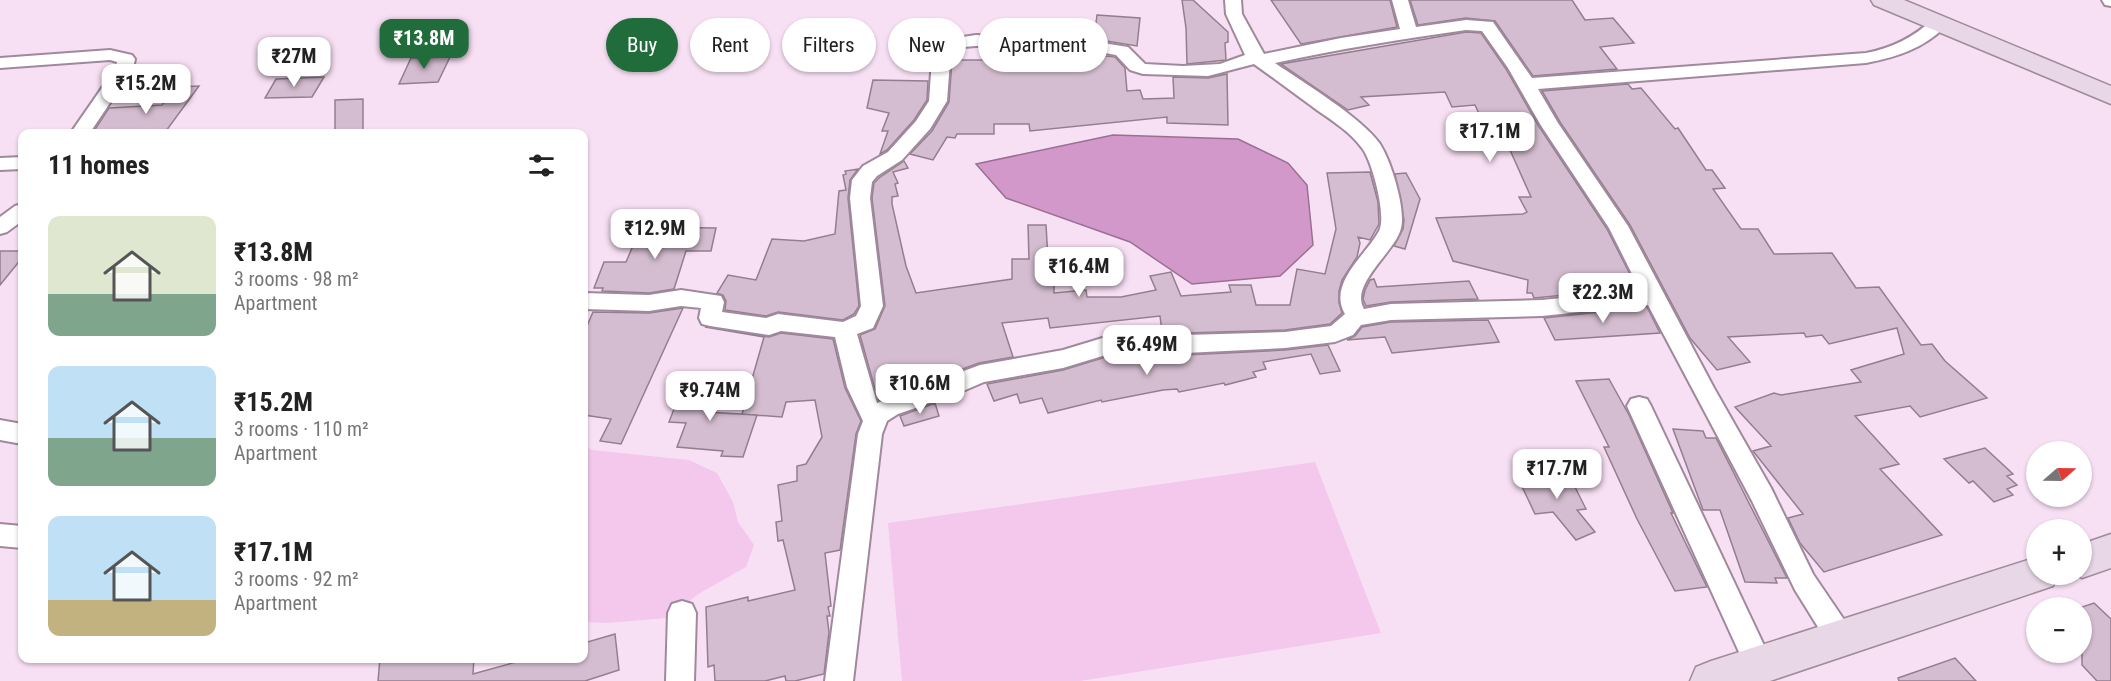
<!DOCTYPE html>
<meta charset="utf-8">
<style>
body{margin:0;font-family:"Roboto Condensed",sans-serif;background:#f2f2f2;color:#222;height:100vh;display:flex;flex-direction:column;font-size:22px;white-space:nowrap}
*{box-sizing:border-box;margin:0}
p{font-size:20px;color:#767676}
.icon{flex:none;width:33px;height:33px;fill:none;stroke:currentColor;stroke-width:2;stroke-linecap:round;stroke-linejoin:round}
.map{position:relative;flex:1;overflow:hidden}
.sheet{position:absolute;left:18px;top:129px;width:570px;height:534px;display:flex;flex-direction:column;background:#fff;border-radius:12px;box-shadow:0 2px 4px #0004}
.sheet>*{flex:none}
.top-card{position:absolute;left:606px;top:18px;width:570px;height:54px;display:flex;gap:12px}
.needle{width:39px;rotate:70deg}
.tools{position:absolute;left:2026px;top:441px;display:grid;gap:12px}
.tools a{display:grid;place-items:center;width:66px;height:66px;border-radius:50%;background:#fff;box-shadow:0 2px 4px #0004;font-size:30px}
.price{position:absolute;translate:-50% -51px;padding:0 14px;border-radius:12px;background:#fff;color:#222;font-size:20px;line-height:39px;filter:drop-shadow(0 2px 3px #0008)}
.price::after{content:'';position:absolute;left:50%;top:36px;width:18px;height:14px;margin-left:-9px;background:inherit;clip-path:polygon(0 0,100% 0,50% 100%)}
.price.current{background:#206c3b;color:#fff}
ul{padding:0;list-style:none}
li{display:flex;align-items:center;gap:18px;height:150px;padding:0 30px}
li span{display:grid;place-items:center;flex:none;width:168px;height:120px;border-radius:12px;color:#555}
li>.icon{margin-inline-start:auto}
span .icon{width:72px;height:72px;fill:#fffc;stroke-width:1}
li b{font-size:26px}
h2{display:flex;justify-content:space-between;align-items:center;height:72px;padding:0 30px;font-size:26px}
.tag{padding:0 21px;border-radius:27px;background:#fff;box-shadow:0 2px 4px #0004;font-size:21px;line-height:54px}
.tag.current{background:#206c3b;color:#fff}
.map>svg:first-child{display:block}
.green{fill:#f3c8ec}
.water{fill:#d298ca;stroke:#9a6f94;stroke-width:1.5}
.building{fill:#d4bdd0;stroke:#937e90;stroke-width:1.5}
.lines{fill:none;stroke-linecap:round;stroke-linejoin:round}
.street-casing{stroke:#9f899b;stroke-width:4}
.secondary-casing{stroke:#9f899b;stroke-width:3}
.street{fill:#fff;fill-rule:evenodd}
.secondary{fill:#e8d7e6;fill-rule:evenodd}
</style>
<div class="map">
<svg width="2111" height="681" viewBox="0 0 2111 681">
<rect width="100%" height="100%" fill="#f8e0f4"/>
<path class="green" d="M 584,446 L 592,450 L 689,460 L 717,473 L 733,502 L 738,522 L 754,545 L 746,567 L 700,593 L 667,618 L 607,623 L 584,622 Z
M 1315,462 L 1381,633 L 1080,681 L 902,681 L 888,523 Z"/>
<path class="water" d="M 1113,135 L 1238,139 L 1288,163 L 1307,185 L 1313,245 L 1280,276 L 1192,284 L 1130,242 L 1006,198 L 976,164 Z"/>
<path class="building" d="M 1182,0 L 1193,0 L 1228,32 L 1228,42 L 1225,43 L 1226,60 L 1187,64 L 1186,28 Z
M 1271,0 L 1390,0 L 1397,27 L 1301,44 Z
M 1410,0 L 1572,0 L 1585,20 L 1613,18 L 1634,43 L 1600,47 L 1617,69 L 1533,76 L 1495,21 L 1466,18 L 1418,25 Z
M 1097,15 L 1140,18 L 1137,46 L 1094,39 Z
M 1466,32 L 1481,33 L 1506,69 L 1538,125 L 1607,229 L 1637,288 L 1534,298 L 1532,293 L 1527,293 L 1528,280 L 1453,261 L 1436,218 L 1523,214 L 1527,212 L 1519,197 L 1531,197 L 1506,141 L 1492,142 L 1475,105 L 1452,107 L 1445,92 L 1361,97 L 1369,105 L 1348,110 L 1281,64 Z
M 1038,49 L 1115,57 L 1125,68 L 1127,91 L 1140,90 L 1143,99 L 1174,98 L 1173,77 L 1208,78 L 1227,74 L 1228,125 L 1167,123 L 1167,117 L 1030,131 L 1029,124 L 994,124 L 994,134 L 957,134 L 955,138 L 947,137 L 933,160 L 910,154 L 932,131 L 949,102 L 952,60 L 999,60 L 1001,50 L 1038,51 Z
M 450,57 L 438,82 L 399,84 L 411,58 Z
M 324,77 L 312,97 L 265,98 L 276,79 Z
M 873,80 L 928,81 L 927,100 L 914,120 L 887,150 L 880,154 L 888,131 L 882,131 L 889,113 L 867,108 Z
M 1628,84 L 1632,89 L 1641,88 L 1675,129 L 1678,128 L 1706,170 L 1712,170 L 1725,188 L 1713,189 L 1741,229 L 1758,229 L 1774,254 L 1832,253 L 1856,288 L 1879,287 L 1921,345 L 1932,344 L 1945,361 L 1987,398 L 1920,417 L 1910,406 L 1855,416 L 1899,464 L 1880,469 L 1942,535 L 1824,572 L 1800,543 L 1788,518 L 1803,514 L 1753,451 L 1771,446 L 1735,407 L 1774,393 L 1781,395 L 1861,382 L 1851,370 L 1904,354 L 1897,328 L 1829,344 L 1822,335 L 1806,337 L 1804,333 L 1728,337 L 1750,362 L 1717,370 L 1690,338 L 1630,225 L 1560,122 L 1542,91 Z
M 199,86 L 166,131 L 92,134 L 109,108 L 162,105 L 176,87 Z
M 363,99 L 363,134 L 335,134 L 335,100 Z
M 904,161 L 908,168 L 893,172 L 898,183 L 895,184 L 898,196 L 892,197 L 892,204 L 906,266 L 916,293 L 1012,279 L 1012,259 L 1029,259 L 1028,225 L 1046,225 L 1048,259 L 1054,259 L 1054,293 L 1086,290 L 1087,297 L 1121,297 L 1156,290 L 1150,276 L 1171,272 L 1181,296 L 1231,292 L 1229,285 L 1251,285 L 1256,305 L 1290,305 L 1297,269 L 1325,274 L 1336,229 L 1327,173 L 1370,172 L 1378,202 L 1379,224 L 1370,240 L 1358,237 L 1360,243 L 1357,257 L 1342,280 L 1339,291 L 1339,303 L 1342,313 L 1330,324 L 1285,330 L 1185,333 L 1162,332 L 1160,316 L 1050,328 L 1048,318 L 1002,323 L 1013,357 L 979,363 L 878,400 L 860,335 L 875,329 L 885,306 L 872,198 L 874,183 L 879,178 Z
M 858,169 L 850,180 L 848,198 L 859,306 L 854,314 L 843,320 L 778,312 L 766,316 L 725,310 L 726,301 L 723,295 L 717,293 L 728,275 L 756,280 L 772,239 L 804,241 L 835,234 L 839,191 L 846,190 L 843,175 L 846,174 L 845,171 Z
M 1406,173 L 1420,199 L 1405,249 L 1394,246 L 1403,229 L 1404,220 L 1395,174 Z
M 641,227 L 716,228 L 711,251 L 686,251 L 674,289 L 649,293 L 602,291 L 603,288 L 594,288 L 604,262 L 626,262 Z
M 0,251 L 22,251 L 22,258 L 0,285 Z
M 1374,279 L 1377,287 L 1469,281 L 1478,299 L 1391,302 L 1366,306 L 1363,299 L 1365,290 L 1370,280 Z
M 1647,307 L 1660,333 L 1555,340 L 1544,318 Z
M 683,308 L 621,444 L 600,441 L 611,419 L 584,415 L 584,333 L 593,312 L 649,313 Z
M 1488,320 L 1499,342 L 1392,353 L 1385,337 L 1347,340 L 1355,336 L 1362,327 L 1391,322 Z
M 705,327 L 769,337 L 781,333 L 833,339 L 845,388 L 861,421 L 856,434 L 840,550 L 825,553 L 831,606 L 828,607 L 830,616 L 827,616 L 829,632 L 824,674 L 795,681 L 786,681 L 785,676 L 765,681 L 715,681 L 714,665 L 708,667 L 706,607 L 748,597 L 748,601 L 795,590 L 783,540 L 778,541 L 776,522 L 782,521 L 778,485 L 797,481 L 797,466 L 806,464 L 822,437 L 815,400 L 786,402 L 782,417 L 742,414 L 764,337 Z
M 1328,345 L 1340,371 L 1320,374 L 1311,354 L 1263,362 L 1266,369 L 1253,372 L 1256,377 L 1225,385 L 1224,383 L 1179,392 L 1177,389 L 1163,390 L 1102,402 L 1101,400 L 1048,413 L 1042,398 L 1020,403 L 1017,394 L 994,401 L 987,384 L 1063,370 L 1119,353 L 1185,355 L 1285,350 Z
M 686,378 L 717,379 L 705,412 L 757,415 L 743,457 L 721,456 L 723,451 L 677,447 L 686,423 L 669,422 Z
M 1609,379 L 1629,415 L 1673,513 L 1671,513 L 1707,587 L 1675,591 L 1637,519 L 1604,447 L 1609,447 L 1576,381 Z
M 935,403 L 939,416 L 904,426 L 900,416 Z
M 1673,429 L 1703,431 L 1706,438 L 1716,438 L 1787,578 L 1775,578 L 1777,583 L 1745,582 L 1720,510 L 1703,510 Z
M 1985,448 L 2013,474 L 2007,476 L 2017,485 L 2007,489 L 2013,495 L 1994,502 L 1973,481 L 1969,483 L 1944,459 Z
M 1567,471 L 1586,509 L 1577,510 L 1595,532 L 1576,540 L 1553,512 L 1535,514 L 1517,476 Z
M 2094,603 L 2111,619 L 2111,681 L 2097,681 L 2082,665 L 2082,607 Z
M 615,634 L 619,670 L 585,681 L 378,681 L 380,658 L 474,658 L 473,674 L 531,658 L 584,658 L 584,643 Z
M 1955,658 L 1976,681 L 1899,681 L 1898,678 Z"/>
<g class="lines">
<g class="street-casing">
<path id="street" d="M 1225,0 L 1241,0 L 1242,14 L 1264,54 L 1341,38 L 1400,29 L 1392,0 L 1408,0 L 1416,27 L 1466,20 L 1493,22 L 1532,78 L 1866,53 C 1892,48 1913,38 1933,19 L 1945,19 L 1948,23 L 1945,27 C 1922,49 1897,57 1866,63 L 1538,89 L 1558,123 L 1628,226 L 1714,388 L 1771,488 L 1813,574 L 1851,630 L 1855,639 L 1851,648 L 1841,652 L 1831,648 L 1795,590 L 1752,501 L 1648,305 L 1542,316 L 1391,320 L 1361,325 L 1353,335 L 1335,342 L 1285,348 L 1185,353 L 1119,351 L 1063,368 L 984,382 L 956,394 L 898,414 L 887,421 L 882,434 L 853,681 L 825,681 L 858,434 L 863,421 L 847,387 L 835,337 L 781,331 L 769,335 L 710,326 L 702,324 L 699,318 L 701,308 L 681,306 L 649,311 L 584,309 L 584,293 L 649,295 L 681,290 L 721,296 L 724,302 L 722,312 L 766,318 L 778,314 L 843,322 L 856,316 L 861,306 L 850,198 L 852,180 L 863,166 L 888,152 L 916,121 L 929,101 L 933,45 L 936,41 L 976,35 L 1084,40 L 1128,47 L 1145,64 L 1183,66 L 1220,64 L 1245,55 L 1226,14 ZM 1466,30 L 1482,31 L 1508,68 L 1540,124 L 1609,228 L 1640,290 L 1542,300 L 1391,304 L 1364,309 C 1349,284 1397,250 1401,228 C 1406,209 1391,161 1380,144 C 1361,117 1304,83 1275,63 C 1339,49 1402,39 1466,30 ZM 976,46 L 1029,46 L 1105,53 L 1116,55 L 1130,70 L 1143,74 L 1208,76 L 1254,64 C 1275,79 1296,95 1317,110 C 1333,121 1350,132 1362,148 C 1372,160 1387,217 1379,231 C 1366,255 1327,284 1345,314 L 1331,326 L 1285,332 L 1185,335 L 1119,333 L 1063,350 L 980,365 L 877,403 L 857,334 L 873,328 L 883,306 L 870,198 L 872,182 L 877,176 L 902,160 L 930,129 L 947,101 L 951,48 Z
M 2102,0 L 2111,0 L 2111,6 L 2105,5 Z
M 110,50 L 132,55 L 135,59 L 133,69 L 89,134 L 70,134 L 115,69 L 117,62 L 110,60 L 0,68 L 0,58 Z
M 22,157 L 22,169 L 0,170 L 0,158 Z
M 22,204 L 22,221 L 7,232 L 0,234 L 0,217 L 15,206 Z
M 1639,397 L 1647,399 L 1651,406 L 1769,656 L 1773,665 L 1769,674 L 1759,678 L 1749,674 L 1627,406 L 1631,399 Z
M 0,420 L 22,424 L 22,444 L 0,440 Z
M 0,524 L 22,526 L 22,548 L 0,546 Z
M 682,601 L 692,604 L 696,613 L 694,681 L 666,681 L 668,613 L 672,604 Z"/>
</g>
<g class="secondary-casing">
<path id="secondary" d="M 1871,0 L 1904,0 L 2111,86 L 2111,104 L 1874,5 Z
M 2111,534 L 2111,568 L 2082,578 L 2073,574 L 2082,574 L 2082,544 Z
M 2037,557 L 2037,574 L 2058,574 L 2053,586 L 1770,681 L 1690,681 L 1696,667 L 1711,661 Z"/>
</g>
<use href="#street" class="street"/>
<use href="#secondary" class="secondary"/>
</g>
</svg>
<div class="tools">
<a><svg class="needle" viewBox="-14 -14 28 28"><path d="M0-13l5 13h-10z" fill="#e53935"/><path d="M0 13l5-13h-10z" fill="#767676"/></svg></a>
<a>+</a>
<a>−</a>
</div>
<b class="price current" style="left:424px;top:70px">₹13.8M</b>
<b class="price" style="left:294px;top:88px">₹27M</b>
<b class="price" style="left:146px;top:115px">₹15.2M</b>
<b class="price" style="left:1490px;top:163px">₹17.1M</b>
<b class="price" style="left:655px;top:260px">₹12.9M</b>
<b class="price" style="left:1079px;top:298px">₹16.4M</b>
<b class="price" style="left:1603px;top:324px">₹22.3M</b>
<b class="price" style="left:1147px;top:376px">₹6.49M</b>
<b class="price" style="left:920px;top:415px">₹10.6M</b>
<b class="price" style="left:710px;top:422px">₹9.74M</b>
<b class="price" style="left:1557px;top:500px">₹17.7M</b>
<div class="top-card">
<a class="tag current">Buy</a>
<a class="tag">Rent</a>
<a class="tag">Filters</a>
<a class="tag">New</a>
<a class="tag">Apartment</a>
</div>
<section class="sheet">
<h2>11 homes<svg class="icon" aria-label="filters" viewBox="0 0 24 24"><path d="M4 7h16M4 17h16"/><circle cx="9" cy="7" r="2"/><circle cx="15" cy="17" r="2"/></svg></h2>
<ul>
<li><span style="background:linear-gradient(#dfe7d0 65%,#7fa58c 0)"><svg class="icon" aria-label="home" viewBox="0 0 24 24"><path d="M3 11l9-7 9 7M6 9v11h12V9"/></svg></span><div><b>₹13.8M</b><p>3 rooms · 98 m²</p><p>Apartment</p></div></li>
<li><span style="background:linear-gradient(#bfe0f5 60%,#7fa58c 0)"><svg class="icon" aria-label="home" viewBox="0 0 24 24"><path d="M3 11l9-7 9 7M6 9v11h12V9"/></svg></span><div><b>₹15.2M</b><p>3 rooms · 110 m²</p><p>Apartment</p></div></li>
<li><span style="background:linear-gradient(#bfe0f5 70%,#c2b280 0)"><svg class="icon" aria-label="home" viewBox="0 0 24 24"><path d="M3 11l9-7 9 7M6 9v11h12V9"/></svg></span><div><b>₹17.1M</b><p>3 rooms · 92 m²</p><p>Apartment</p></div></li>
</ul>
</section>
</div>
